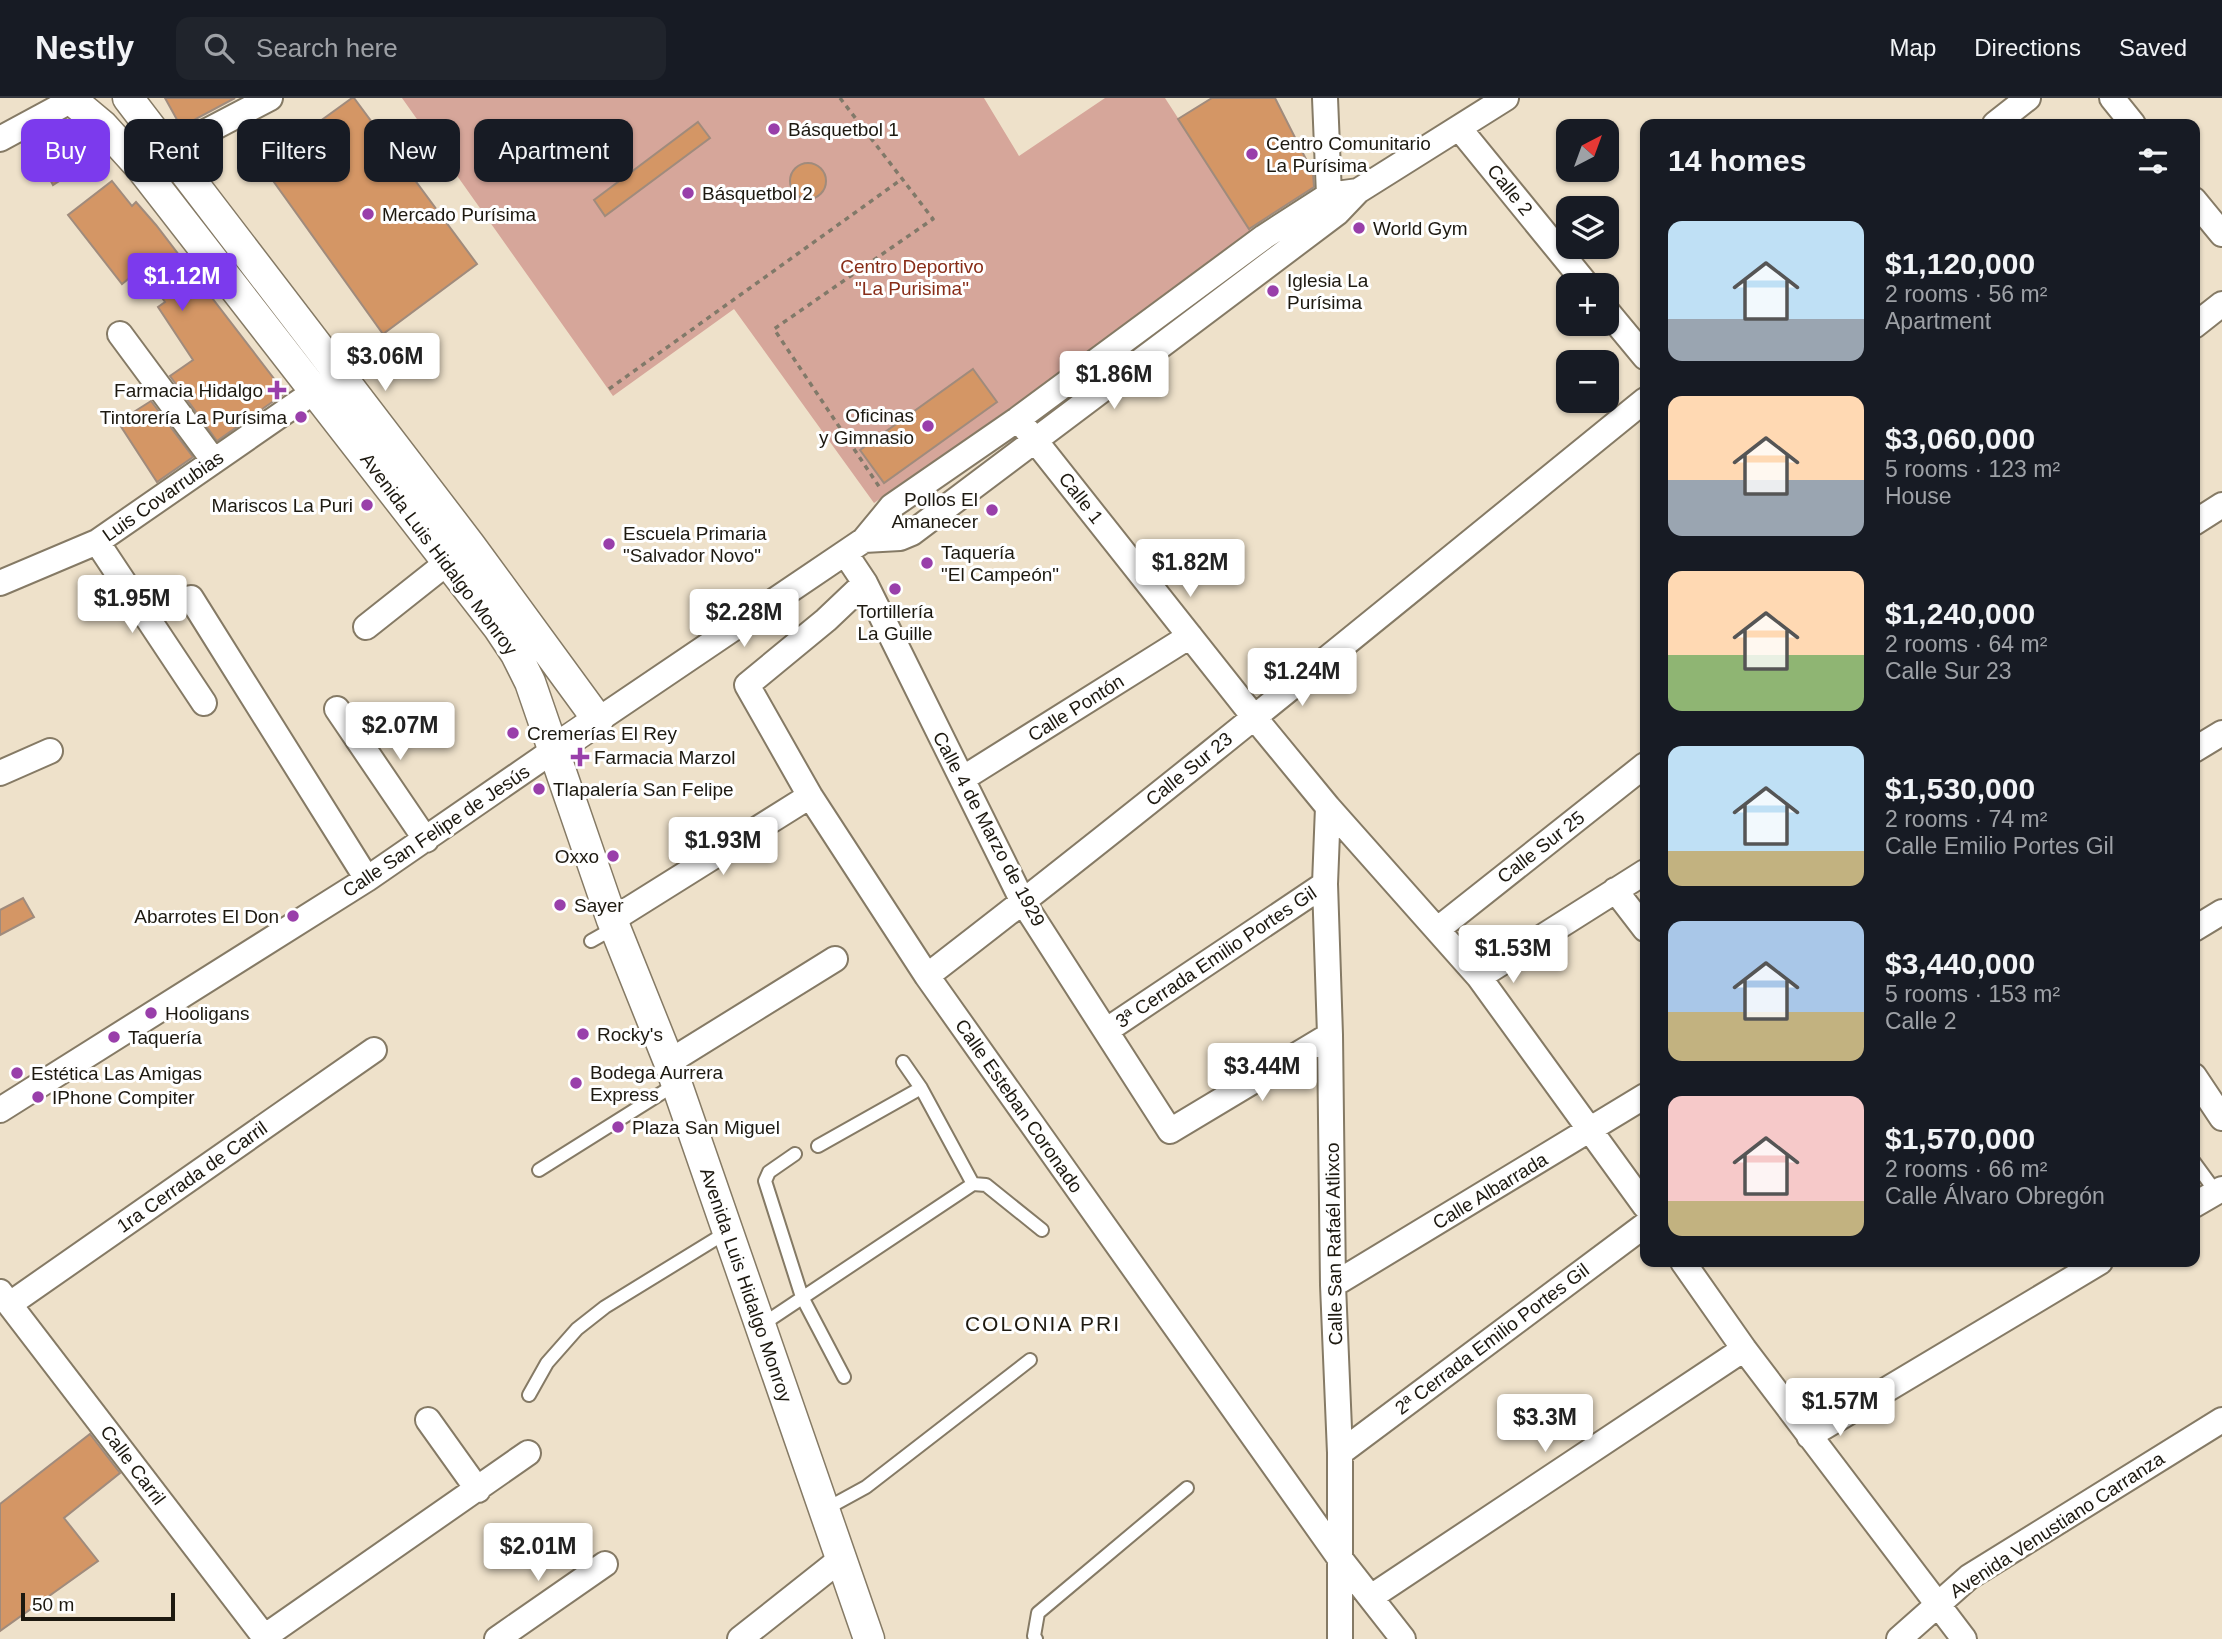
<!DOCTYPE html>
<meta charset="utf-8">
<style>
body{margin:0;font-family:Arial,sans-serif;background:#20242c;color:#f1f3f6;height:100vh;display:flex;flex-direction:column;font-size:26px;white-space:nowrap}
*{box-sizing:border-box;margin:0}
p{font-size:23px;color:#9ea1a6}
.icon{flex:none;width:38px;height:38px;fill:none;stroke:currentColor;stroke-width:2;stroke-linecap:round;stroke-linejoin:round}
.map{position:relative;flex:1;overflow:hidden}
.drawer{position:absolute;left:1640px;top:21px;width:560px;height:1148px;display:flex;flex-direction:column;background:#171b24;border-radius:14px;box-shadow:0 2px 5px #0004}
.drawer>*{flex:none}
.top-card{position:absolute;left:21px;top:21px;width:665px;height:63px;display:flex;gap:14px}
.needle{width:46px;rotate:41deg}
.fabs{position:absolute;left:1556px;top:21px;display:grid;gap:14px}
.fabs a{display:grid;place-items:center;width:63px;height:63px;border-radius:14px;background:#171b24;box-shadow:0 2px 5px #0004;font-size:35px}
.scale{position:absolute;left:21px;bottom:18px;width:154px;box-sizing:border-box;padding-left:7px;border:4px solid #1d1910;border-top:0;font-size:19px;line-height:24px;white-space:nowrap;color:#1d1910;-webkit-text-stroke:5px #fff;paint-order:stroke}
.price{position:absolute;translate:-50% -60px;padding:0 16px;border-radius:7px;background:#fff;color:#222;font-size:23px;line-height:46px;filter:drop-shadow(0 2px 4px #0008)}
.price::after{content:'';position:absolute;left:50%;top:42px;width:21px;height:16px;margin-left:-10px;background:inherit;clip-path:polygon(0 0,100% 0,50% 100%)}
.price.on{background:#7c3aed;color:#fff}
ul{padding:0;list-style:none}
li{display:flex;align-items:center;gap:21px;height:175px;padding:0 28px}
li span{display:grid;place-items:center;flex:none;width:196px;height:140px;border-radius:14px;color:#555}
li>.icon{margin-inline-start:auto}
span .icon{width:84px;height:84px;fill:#fffc;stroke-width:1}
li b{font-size:30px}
h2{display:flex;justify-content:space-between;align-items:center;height:84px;padding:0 28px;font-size:30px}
.tag{padding:0 24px;border-radius:14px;background:#171b24;box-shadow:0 2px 5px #0004;font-size:24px;line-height:63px}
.tag.on{background:#7c3aed;color:#fff}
header{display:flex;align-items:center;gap:42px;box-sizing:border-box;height:98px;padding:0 35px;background:#171b24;border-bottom:2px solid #363941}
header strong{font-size:33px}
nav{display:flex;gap:38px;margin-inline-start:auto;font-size:24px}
.search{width:490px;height:63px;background:#20242c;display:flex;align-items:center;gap:18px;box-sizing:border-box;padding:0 24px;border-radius:14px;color:#9ea1a6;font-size:26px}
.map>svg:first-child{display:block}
.green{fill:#d6a69a}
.building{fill:#d49665;stroke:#a08b7c;stroke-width:2}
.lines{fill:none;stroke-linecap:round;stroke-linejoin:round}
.service-casing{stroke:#857a65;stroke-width:16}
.minor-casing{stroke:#857a65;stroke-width:28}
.tertiary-casing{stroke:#857a65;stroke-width:33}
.path{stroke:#817969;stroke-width:3.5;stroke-dasharray:5 5;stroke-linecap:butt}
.service{stroke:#fff;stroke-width:12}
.minor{stroke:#fff;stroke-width:24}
.tertiary{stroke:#fff;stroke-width:30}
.poi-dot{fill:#993faa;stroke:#fff;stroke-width:2.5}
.labels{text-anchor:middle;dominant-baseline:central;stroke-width:6;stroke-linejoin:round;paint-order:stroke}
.poi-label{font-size:19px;fill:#1d1910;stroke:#fff;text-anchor:start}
.street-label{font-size:19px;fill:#1d1910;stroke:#fff}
.park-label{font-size:19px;fill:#882d18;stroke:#fff}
.neighbourhood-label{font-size:21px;letter-spacing:2px;fill:#1d1910;stroke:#fff}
</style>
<header>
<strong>Nestly</strong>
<div class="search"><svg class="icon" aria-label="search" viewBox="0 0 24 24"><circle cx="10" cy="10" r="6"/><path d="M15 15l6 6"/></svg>Search here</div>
<nav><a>Map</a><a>Directions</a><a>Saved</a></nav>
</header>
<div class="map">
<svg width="2222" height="1541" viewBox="0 0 2222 1541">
<rect width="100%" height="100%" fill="#eee1ca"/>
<path class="green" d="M 402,0 L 984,0 L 1019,58 L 1105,0 L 1165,0 L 1255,139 L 874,405 L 734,211 L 613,298 Z"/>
<path class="building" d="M 165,0 L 235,0 L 181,29 Z
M 352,0 L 354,0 L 477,166 L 383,236 L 261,66 Z
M 1212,0 L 1275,0 L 1313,75 L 1314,89 L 1249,131 L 1178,21 Z
M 698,24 L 710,40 L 605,118 L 594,102 Z
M 75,28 L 98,58 L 53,87 L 34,51 Z
M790 83a18 18 0 1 1 36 0a18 18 0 1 1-36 0Z
M 112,83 L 132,108 L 136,104 L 156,127 L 285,295 L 217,343 L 170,278 L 193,262 L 158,209 L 165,204 L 146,177 L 144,168 L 122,186 L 68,117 Z
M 973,271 L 997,304 L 884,385 L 860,352 Z
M 151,303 L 193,359 L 157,384 L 118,324 Z
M 23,800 L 34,819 L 0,837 L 0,812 Z
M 90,1336 L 120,1375 L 64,1420 L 98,1463 L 0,1533 L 0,1406 Z"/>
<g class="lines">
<g class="service-casing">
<path id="service" d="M 591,843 L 614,830
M 903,964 L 921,990 L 973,1086
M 818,1048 L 921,990
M 795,1056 L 769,1074 L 765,1083 L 802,1199 L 844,1279
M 2194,1064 L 2216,1094
M 539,1072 L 676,986
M 760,1228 L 973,1086 L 986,1087 L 1042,1132
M 529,1297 L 547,1265 L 577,1231 L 605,1209 L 727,1134
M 824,1412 L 866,1389 L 1030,1262
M 1036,1541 L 1034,1538 L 1038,1515 L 1187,1390"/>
</g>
<g class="minor-casing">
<path id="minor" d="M 1325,0 L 1329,97 L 1335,110
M 2112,0 L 2133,26
M 1995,26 L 2028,0
M 1459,30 L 1587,187
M 0,41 L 72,2 L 71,0
M 169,53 L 270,0
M 2194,102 L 2222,136
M 1606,212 L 1645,259
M 2194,228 L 2222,206
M 120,236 L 214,363
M 1018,321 L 1254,619 L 1328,709 L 1479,879 L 1645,1108
M 2194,425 L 2222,407
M 864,442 L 900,440 L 912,435 L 1337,115 L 1358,93 L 1506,0
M 97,444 L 204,605
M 845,455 L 865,485 L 1023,804 L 1170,1033 L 1330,937
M 0,485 L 97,444 L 315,293
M 865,485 L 826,522 L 747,587 L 810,698 L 927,878 L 1338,1458 L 1403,1541
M 191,500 L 367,781
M 366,529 L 448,464
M 337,611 L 426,742
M 598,622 L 864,442 L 892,408 L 1018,321 L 1264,139 L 1329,97 L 1358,93
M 2194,652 L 2222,635
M 0,675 L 50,653
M 962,681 L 1190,538
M 1328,709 L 1325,786 L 1330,937 L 1333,1187 L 1340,1355 L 1340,1541
M 1615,792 L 1645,831
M 612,822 L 810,698
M 1438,831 L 1645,667
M 2194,831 L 2222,814
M 927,878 C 1170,691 1407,495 1645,302
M 1479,879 L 1645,774
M 1107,932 L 1325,786
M 669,964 L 835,861
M 2194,978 L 2222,1020
M 0,1012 L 367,781 L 554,652
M 2194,1107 L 2222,1091
M 1683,1164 L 1744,1251 L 1964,1541
M 1333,1187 L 1645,998
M 0,1194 L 266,1541
M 10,1206 L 374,952
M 428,1322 L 478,1392
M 1809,1338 L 2100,1164
M 1340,1355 L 1645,1127
M 1371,1499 L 1744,1251
M 264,1539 L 528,1355
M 497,1541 L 605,1466
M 740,1541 L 841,1461
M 1899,1541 L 1969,1479 L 2222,1322"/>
</g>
<g class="tertiary-casing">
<path id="tertiary" d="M 76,0 L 72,2 L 103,28 L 142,71 L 498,529 L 516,556 L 530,584 L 612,822 L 669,964 L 869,1541
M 128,0 L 470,447 L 598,622 L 554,652"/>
</g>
<path class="path" d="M 840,0 L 933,121 L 774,231 L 880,390
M 609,291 L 902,81"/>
<use href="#service" class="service"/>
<use href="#minor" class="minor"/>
<use href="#tertiary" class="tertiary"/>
</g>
<g class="poi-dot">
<circle cx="774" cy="31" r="7"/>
<circle cx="1252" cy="56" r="7"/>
<circle cx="688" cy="95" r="7"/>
<circle cx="368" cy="116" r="7"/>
<circle cx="1359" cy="130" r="7"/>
<circle cx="1273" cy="193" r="7"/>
<path d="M273.5 281.5h7v7h7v7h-7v7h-7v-7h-7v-7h7z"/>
<circle cx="301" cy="319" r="7"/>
<circle cx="928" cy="328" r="7"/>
<circle cx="367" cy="407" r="7"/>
<circle cx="992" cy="412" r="7"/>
<circle cx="609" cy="446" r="7"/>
<circle cx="927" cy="465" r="7"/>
<circle cx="895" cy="491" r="7"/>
<circle cx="513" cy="635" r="7"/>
<path d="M576.5 648.5h7v7h7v7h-7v7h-7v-7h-7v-7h7z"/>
<circle cx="539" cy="691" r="7"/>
<circle cx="613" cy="758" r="7"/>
<circle cx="560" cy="807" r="7"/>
<circle cx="293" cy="818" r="7"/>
<circle cx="151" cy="915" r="7"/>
<circle cx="583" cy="936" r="7"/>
<circle cx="114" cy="939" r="7"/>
<circle cx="17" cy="975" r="7"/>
<circle cx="576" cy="985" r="7"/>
<circle cx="38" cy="999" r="7"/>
<circle cx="618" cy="1029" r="7"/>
</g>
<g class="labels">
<g class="poi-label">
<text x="788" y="31">Básquetbol 1</text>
<text x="1266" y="45">Centro Comunitario<tspan x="1266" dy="22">La Purísima</tspan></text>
<text x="702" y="95">Básquetbol 2</text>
<text x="382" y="116">Mercado Purísima</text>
<text x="1373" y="130">World Gym</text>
<text x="1287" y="182">Iglesia La<tspan x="1287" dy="22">Purísima</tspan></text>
<text x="263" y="292" text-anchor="end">Farmacia Hidalgo</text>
<text x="914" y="317" text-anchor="end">Oficinas<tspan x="914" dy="22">y Gimnasio</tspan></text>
<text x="287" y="319" text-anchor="end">Tintorería La Purísima</text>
<text x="978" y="401" text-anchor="end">Pollos El<tspan x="978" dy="22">Amanecer</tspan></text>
<text x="353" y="407" text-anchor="end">Mariscos La Puri</text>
<text x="623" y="435">Escuela Primaria<tspan x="623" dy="22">"Salvador Novo"</tspan></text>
<text x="941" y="454">Taquería<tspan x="941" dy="22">"El Campeón"</tspan></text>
<text x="895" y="513" text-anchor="middle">Tortillería<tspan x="895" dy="22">La Guille</tspan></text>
<text x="527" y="635">Cremerías El Rey</text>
<text x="594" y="659">Farmacia Marzol</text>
<text x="553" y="691">Tlapalería San Felipe</text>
<text x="599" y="758" text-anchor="end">Oxxo</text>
<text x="574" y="807">Sayer</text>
<text x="279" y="818" text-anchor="end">Abarrotes El Don</text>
<text x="165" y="915">Hooligans</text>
<text x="597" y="936">Rocky's</text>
<text x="128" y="939">Taquería</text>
<text x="590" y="974">Bodega Aurrera<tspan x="590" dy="22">Express</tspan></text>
<text x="31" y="975">Estética Las Amigas</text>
<text x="52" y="999">IPhone Compiter</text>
<text x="632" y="1029">Plaza San Miguel</text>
</g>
<g class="street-label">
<text transform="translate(1510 92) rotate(51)">Calle 2</text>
<text transform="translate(163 398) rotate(-35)">Luis Covarrubias</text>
<text transform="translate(1081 400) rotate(52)">Calle 1</text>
<text transform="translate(439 456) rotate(53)">Avenida Luis Hidalgo Monroy</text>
<text transform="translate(1076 610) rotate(-32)">Calle Pontón</text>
<text transform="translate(1189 671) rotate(-39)">Calle Sur 23</text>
<text transform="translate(989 731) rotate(62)">Calle 4 de Marzo de 1929</text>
<text transform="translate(436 733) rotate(-34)">Calle San Felipe de Jesús</text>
<text transform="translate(1541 749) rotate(-38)">Calle Sur 25</text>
<text transform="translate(1216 859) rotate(-34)">3ª Cerrada Emilio Portes Gil</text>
<text transform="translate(1019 1008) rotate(55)">Calle Esteban Coronado</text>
<text transform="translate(192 1079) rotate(-35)">1ra Cerrada de Carril</text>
<text transform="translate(1490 1093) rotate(-31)">Calle Albarrada</text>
<text transform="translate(1334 1146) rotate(-91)">Calle San Rafaél Atlixco</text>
<text transform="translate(746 1187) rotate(71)">Avenida Luis Hidalgo Monroy</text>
<text transform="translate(1492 1241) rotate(-37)">2ª Cerrada Emilio Portes Gil</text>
<text transform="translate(133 1367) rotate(53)">Calle Carril</text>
<text transform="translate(2057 1427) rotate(-33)">Avenida Venustiano Carranza</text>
</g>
<g class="park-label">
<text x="912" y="168">Centro Deportivo<tspan x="912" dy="22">"La Purisima"</tspan></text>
</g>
<g class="neighbourhood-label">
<text x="1043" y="1225">COLONIA PRI</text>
</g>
</g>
</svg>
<div class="fabs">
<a><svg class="needle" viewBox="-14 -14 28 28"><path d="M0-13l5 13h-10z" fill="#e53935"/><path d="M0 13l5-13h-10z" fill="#9ea1a6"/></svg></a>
<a><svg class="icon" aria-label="layers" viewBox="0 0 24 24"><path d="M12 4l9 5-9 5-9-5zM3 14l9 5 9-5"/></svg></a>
<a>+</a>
<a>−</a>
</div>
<div class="scale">50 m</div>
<b class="price on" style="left:182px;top:215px">$1.12M</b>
<b class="price" style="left:385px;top:295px">$3.06M</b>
<b class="price" style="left:1114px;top:313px">$1.86M</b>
<b class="price" style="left:1190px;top:501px">$1.82M</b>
<b class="price" style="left:132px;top:537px">$1.95M</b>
<b class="price" style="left:744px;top:551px">$2.28M</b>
<b class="price" style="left:1302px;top:610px">$1.24M</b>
<b class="price" style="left:400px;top:664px">$2.07M</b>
<b class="price" style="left:723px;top:779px">$1.93M</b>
<b class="price" style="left:1513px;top:887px">$1.53M</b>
<b class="price" style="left:1262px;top:1005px">$3.44M</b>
<b class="price" style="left:1840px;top:1340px">$1.57M</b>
<b class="price" style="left:1545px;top:1356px">$3.3M</b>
<b class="price" style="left:538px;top:1485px">$2.01M</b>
<div class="top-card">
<a class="tag on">Buy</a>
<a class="tag">Rent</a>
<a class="tag">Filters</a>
<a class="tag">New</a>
<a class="tag">Apartment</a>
</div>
<section class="drawer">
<h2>14 homes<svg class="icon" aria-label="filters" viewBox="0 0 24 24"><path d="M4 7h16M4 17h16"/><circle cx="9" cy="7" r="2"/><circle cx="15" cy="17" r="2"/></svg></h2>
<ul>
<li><span style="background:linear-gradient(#bfe0f5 70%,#9aa5b1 0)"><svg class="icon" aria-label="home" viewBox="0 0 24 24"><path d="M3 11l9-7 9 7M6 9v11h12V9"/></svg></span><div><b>$1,120,000</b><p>2 rooms · 56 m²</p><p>Apartment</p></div></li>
<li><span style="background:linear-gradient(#ffd9b3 60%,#9aa5b1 0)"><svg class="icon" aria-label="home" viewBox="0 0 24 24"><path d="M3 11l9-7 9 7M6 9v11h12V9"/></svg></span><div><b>$3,060,000</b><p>5 rooms · 123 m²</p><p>House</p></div></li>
<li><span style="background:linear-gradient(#ffd9b3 60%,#8fb573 0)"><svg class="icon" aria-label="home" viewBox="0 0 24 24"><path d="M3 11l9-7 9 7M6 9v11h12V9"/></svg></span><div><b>$1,240,000</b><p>2 rooms · 64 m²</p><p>Calle Sur 23</p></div></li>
<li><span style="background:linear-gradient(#bfe0f5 75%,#c2b280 0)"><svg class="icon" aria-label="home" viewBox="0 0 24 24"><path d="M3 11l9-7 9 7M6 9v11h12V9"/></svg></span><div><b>$1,530,000</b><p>2 rooms · 74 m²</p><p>Calle Emilio Portes Gil</p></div></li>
<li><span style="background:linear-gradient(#a9c7e8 65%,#c2b280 0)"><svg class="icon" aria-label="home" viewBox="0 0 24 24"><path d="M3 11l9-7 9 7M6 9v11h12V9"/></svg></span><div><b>$3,440,000</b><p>5 rooms · 153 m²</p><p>Calle 2</p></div></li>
<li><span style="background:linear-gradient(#f6c9c9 75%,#c2b280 0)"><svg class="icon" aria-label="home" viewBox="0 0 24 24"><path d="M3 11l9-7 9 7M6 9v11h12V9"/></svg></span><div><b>$1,570,000</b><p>2 rooms · 66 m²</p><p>Calle Álvaro Obregón</p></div></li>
</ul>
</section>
</div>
